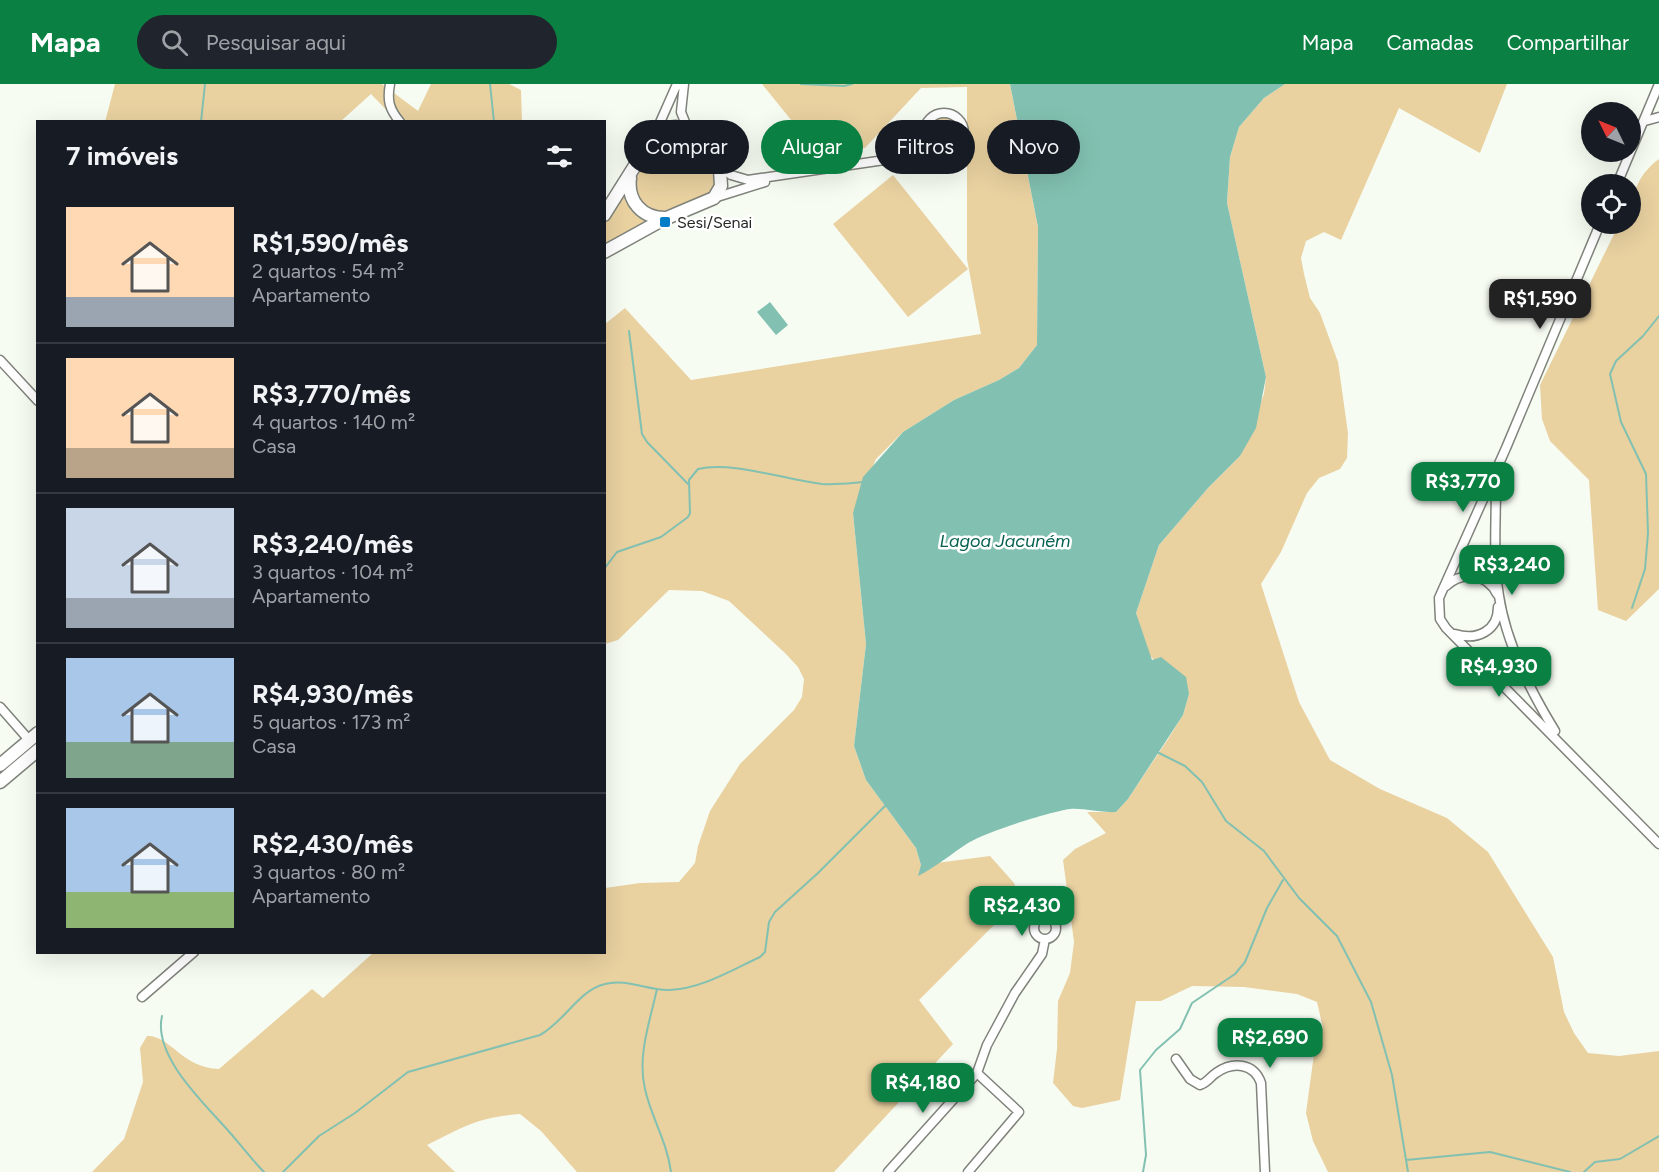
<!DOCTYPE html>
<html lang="pt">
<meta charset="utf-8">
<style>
body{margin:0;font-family:Figtree,sans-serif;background:#20242c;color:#f1f3f6;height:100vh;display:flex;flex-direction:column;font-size:22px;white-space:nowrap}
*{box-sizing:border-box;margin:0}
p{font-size:20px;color:#9ea1a6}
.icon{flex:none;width:33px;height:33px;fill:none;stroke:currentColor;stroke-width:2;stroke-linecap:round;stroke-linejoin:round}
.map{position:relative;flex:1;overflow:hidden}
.panel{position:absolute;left:36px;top:36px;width:570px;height:834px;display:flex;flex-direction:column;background:#171b24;border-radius:0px;box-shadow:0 6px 24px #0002}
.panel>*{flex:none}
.banner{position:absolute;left:624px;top:36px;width:570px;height:54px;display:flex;gap:12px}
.needle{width:39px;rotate:313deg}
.fabs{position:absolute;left:1581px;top:18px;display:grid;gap:12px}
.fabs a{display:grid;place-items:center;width:60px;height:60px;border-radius:50%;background:#171b24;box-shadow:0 6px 24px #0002;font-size:30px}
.price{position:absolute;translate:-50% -51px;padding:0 14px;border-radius:12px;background:#0b8043;color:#fff;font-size:20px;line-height:39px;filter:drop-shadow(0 2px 3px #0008)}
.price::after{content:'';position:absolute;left:50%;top:36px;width:18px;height:14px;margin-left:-9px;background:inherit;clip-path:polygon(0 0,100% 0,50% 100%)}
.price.on{background:#222;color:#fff}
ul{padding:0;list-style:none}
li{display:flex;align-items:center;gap:18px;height:150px;padding:0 30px}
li+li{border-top:2px solid #363941}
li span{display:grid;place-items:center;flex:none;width:168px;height:120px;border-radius:0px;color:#555}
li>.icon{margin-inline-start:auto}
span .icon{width:72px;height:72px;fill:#fffc;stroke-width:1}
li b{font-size:26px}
h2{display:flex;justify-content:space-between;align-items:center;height:72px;padding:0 30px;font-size:26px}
.pill{padding:0 21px;border-radius:27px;background:#171b24;box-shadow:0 6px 24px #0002;font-size:21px;line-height:54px}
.pill.on{background:#0b8043;color:#fff}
header{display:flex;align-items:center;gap:36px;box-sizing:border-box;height:84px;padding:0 30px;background:#0b8043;color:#fff}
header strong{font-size:28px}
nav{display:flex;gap:33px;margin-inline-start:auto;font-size:21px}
.search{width:420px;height:54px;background:#20242c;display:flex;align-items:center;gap:15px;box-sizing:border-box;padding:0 21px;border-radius:33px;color:#9ea1a6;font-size:22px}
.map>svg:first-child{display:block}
.green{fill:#e9d1a0}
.water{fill:#82c1b1}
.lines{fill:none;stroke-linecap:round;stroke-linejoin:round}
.stream{stroke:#82c1b1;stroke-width:2}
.street-casing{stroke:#7f837b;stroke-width:11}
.secondary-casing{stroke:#7f837b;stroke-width:15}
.street{stroke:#fff;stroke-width:8}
.secondary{stroke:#fff;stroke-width:12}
.poi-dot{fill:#047ec7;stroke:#fff;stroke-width:2}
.labels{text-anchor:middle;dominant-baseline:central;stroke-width:5;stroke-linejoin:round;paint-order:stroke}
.poi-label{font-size:16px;fill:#262724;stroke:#fff;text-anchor:start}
.water-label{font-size:18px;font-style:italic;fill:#076151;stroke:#fff}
</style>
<header>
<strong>Mapa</strong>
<div class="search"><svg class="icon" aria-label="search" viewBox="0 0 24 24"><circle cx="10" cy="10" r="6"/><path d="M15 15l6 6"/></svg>Pesquisar aqui</div>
<nav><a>Mapa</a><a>Camadas</a><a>Compartilhar</a></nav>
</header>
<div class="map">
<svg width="1659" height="1088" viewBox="0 0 1659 1088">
<rect width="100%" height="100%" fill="#f7fcf3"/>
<path class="green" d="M 115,0 L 382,0 L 418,27 L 431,0 L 509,0 L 521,6 L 522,37 L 397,37 L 371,10 L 341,37 L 105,38 Z
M 762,0 L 1010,0 L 1038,143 L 1037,261 L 1019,284 L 999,296 L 954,316 L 903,348 L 876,375 L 853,429 L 866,560 L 854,662 L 866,696 L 916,764 L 921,781 L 990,772 L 1014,799 L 1020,815 L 919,916 L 953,960 L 834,1088 L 577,1088 L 541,1047 L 520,1030 C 478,1033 463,1043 427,1061 L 455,1088 L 92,1088 L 124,1055 L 143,998 L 140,964 L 147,952 C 170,951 182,984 219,985 L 312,905 L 323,914 L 373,869 L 604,868 L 605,804 L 640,799 L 679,798 L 695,779 L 698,762 L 710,727 L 740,680 L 794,626 L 802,613 L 804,595 L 798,583 L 785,569 L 729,517 L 702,507 L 669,506 L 618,556 L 605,560 L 605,240 L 625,224 L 691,296 L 981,250 L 967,175 L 967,3 L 921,4 L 865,64 L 817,68 Z
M 1285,0 L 1507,0 L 1480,69 L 1399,24 L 1341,156 L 1324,148 L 1306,157 L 1301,174 L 1304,190 L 1310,214 L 1320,229 L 1338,278 L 1348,349 L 1347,374 L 1340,385 L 1319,394 L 1307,409 L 1281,468 L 1261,500 L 1299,618 L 1330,676 L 1380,705 L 1447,734 L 1488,768 L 1553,873 L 1564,928 L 1574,949 L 1588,969 L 1619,972 L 1659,967 L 1659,1088 L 1328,1088 L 1313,1057 L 1306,1029 L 1314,970 L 1323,944 L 1317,918 L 1297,910 L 1244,903 L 1192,902 L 1161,917 L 1136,917 L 1120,1016 L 1082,1024 L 1073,1022 L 1053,999 L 1057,965 L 1058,917 L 1070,889 L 1074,858 L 1063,776 L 1075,765 L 1106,749 L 1087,728 L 1116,728 L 1128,715 L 1168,655 L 1183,631 L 1189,610 L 1147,569 L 1136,529 L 1159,461 L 1208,404 L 1240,372 L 1264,310 L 1266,293 L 1227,119 L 1230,73 L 1239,43 L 1264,14 Z
M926 49a18 18 0 1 1 36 0a18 18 0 1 1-36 0Z
M 672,47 L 685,51 L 715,86 L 715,103 L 706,113 L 660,128 L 646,124 L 636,113 L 635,97 L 656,57 Z
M 1659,75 L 1659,505 L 1626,537 L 1598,526 L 1589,396 L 1550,357 L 1542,335 L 1540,301 L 1619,140 L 1630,140 C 1630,113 1637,91 1659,75 Z
M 893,91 L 968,185 L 908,233 L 833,140 Z
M 625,111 L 645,136 L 645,140 L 605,163 L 604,137 Z"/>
<path class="water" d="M 1010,0 L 1285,0 L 1264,14 L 1239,43 L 1230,73 L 1227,119 L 1266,293 L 1256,344 L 1240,372 L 1208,404 L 1159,461 L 1136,529 L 1152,576 L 1161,573 L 1186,593 L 1189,610 L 1183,631 L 1128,715 L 1116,728 C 1101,729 1085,724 1070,725 C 1049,728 986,748 968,759 C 951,770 936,783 918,792 L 921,781 L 916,764 L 866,696 L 854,662 L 866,560 L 853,429 L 863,393 L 903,348 L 954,316 L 999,296 L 1019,284 L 1037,261 L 1038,143 Z
M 770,218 L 788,241 L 776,251 L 757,228 Z"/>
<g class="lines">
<path class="stream" d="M 490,0 L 494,38
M 801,0 L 844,2 L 852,0
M 201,38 L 205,0
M 629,247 L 642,350 L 647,358 L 689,401
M 604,485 L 617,468 L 661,453 L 688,433 L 690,429 L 689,396 L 698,385 C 732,377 787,396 822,400 C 836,401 851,399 864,398
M 1632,524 L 1645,485 L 1648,449 L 1646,390 L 1621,338 L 1610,290 L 1616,277 L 1643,252 L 1659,232
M 1155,667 L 1185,682 L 1202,698 L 1226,737 L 1264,767 L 1299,814 L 1337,852 L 1371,918 L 1392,991 L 1408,1088
M 657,905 C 650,937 637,972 645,1005 C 651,1033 667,1057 671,1088
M 162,932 C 153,971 201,1016 224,1042 C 238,1057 250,1074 264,1088
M 1406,1076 L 1490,1068 L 1570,1088
M 283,1088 L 319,1052 L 355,1029 L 408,988 L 540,951 C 564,938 579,906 605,900 C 626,894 649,907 669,906 C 701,905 732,886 760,873 L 765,868 L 769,838 L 775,828 L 818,789 L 886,721
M 1143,1088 L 1146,1071 L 1140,986 L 1156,966 L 1180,945 L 1192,919 L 1235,890 L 1245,878 L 1267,824 L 1283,796
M 1584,1088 L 1595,1078 L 1620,1075 L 1659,1052"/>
<g class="street-casing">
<path id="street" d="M 390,0 C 387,16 389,25 400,38
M 684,0 L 681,28 L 689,48
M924 49a20 20 0 1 1 40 0a20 20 0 1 1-40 0Z
M 1645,37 L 1659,33
M 654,52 L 677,0
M 893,72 L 906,63 L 924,42
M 718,81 L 731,91 L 748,96 L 939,68
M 1617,100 L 1659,0
M 714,114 L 765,98
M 1600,140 L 1506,364 L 1439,514 L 1440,535 L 1446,544 L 1659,760
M 0,276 L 38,317
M 1499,390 L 1496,402 C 1496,438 1493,476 1499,512 C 1506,558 1531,608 1555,647
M 1446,502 C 1462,487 1487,489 1497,510
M 1455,550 C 1477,557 1498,547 1498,523
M 0,623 L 30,657
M1034 844a11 11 0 1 1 22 0a11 11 0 1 1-22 0Z
M 142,913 L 194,868
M 1176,975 L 1190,995 L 1200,1001 C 1207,999 1210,993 1216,989 C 1233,977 1254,979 1261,999 L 1265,1088
M 888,1088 L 977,989 L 987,961 L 1015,909 L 1042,870 L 1045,855
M 968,1088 L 1019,1028 L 977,989"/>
</g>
<g class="secondary-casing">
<path id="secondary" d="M 630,94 C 627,117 642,134 665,134
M 604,131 L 653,53 L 666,44 L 676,43 L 689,48 L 720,86 L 721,102 L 714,114 L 662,136 L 604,168
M 0,681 L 38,649
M 0,698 L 38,666"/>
</g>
<use href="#street" class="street"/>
<use href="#secondary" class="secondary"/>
</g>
<rect class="poi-dot" x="659" y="132" width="12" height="12" rx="3"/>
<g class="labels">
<g class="poi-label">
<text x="677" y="138">Sesi/Senai</text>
</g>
<g class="water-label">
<text x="1005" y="457">Lagoa Jacuném</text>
</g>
</g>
</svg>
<div class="fabs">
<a><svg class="needle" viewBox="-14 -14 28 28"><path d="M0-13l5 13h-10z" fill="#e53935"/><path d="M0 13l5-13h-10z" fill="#9ea1a6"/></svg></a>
<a><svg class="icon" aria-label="locate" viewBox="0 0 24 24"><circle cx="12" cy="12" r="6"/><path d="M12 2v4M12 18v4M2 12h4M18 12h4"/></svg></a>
</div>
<b class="price on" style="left:1540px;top:246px">R$1,590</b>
<b class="price" style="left:1463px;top:429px">R$3,770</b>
<b class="price" style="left:1512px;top:512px">R$3,240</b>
<b class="price" style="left:1499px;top:614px">R$4,930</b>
<b class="price" style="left:1022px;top:853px">R$2,430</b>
<b class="price" style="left:1270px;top:985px">R$2,690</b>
<b class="price" style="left:923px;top:1030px">R$4,180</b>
<div class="banner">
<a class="pill">Comprar</a>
<a class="pill on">Alugar</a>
<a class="pill">Filtros</a>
<a class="pill">Novo</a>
</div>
<section class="panel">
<h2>7 imóveis<svg class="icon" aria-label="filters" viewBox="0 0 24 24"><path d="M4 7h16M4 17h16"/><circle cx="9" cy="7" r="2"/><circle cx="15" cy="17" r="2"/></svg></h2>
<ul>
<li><span style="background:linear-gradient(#ffd9b3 75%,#9aa5b1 0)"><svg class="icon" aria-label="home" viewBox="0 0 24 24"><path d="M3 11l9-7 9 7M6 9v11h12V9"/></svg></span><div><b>R$1,590/mês</b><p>2 quartos · 54 m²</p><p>Apartamento</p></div></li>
<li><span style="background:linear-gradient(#ffd9b3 75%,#b9a48a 0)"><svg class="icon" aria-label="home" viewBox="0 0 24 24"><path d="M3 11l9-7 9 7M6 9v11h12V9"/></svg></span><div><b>R$3,770/mês</b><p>4 quartos · 140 m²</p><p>Casa</p></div></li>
<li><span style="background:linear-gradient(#c9d6e8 75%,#9aa5b1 0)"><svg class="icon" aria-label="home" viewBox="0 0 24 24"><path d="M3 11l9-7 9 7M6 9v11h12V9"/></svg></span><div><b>R$3,240/mês</b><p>3 quartos · 104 m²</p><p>Apartamento</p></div></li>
<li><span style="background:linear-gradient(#a9c7e8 70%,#7fa58c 0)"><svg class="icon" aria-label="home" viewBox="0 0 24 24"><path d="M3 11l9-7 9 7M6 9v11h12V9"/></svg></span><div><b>R$4,930/mês</b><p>5 quartos · 173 m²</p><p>Casa</p></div></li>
<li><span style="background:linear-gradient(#a9c7e8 70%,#8fb573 0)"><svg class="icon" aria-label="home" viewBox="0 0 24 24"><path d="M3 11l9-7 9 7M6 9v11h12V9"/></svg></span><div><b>R$2,430/mês</b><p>3 quartos · 80 m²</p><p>Apartamento</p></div></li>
</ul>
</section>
</div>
